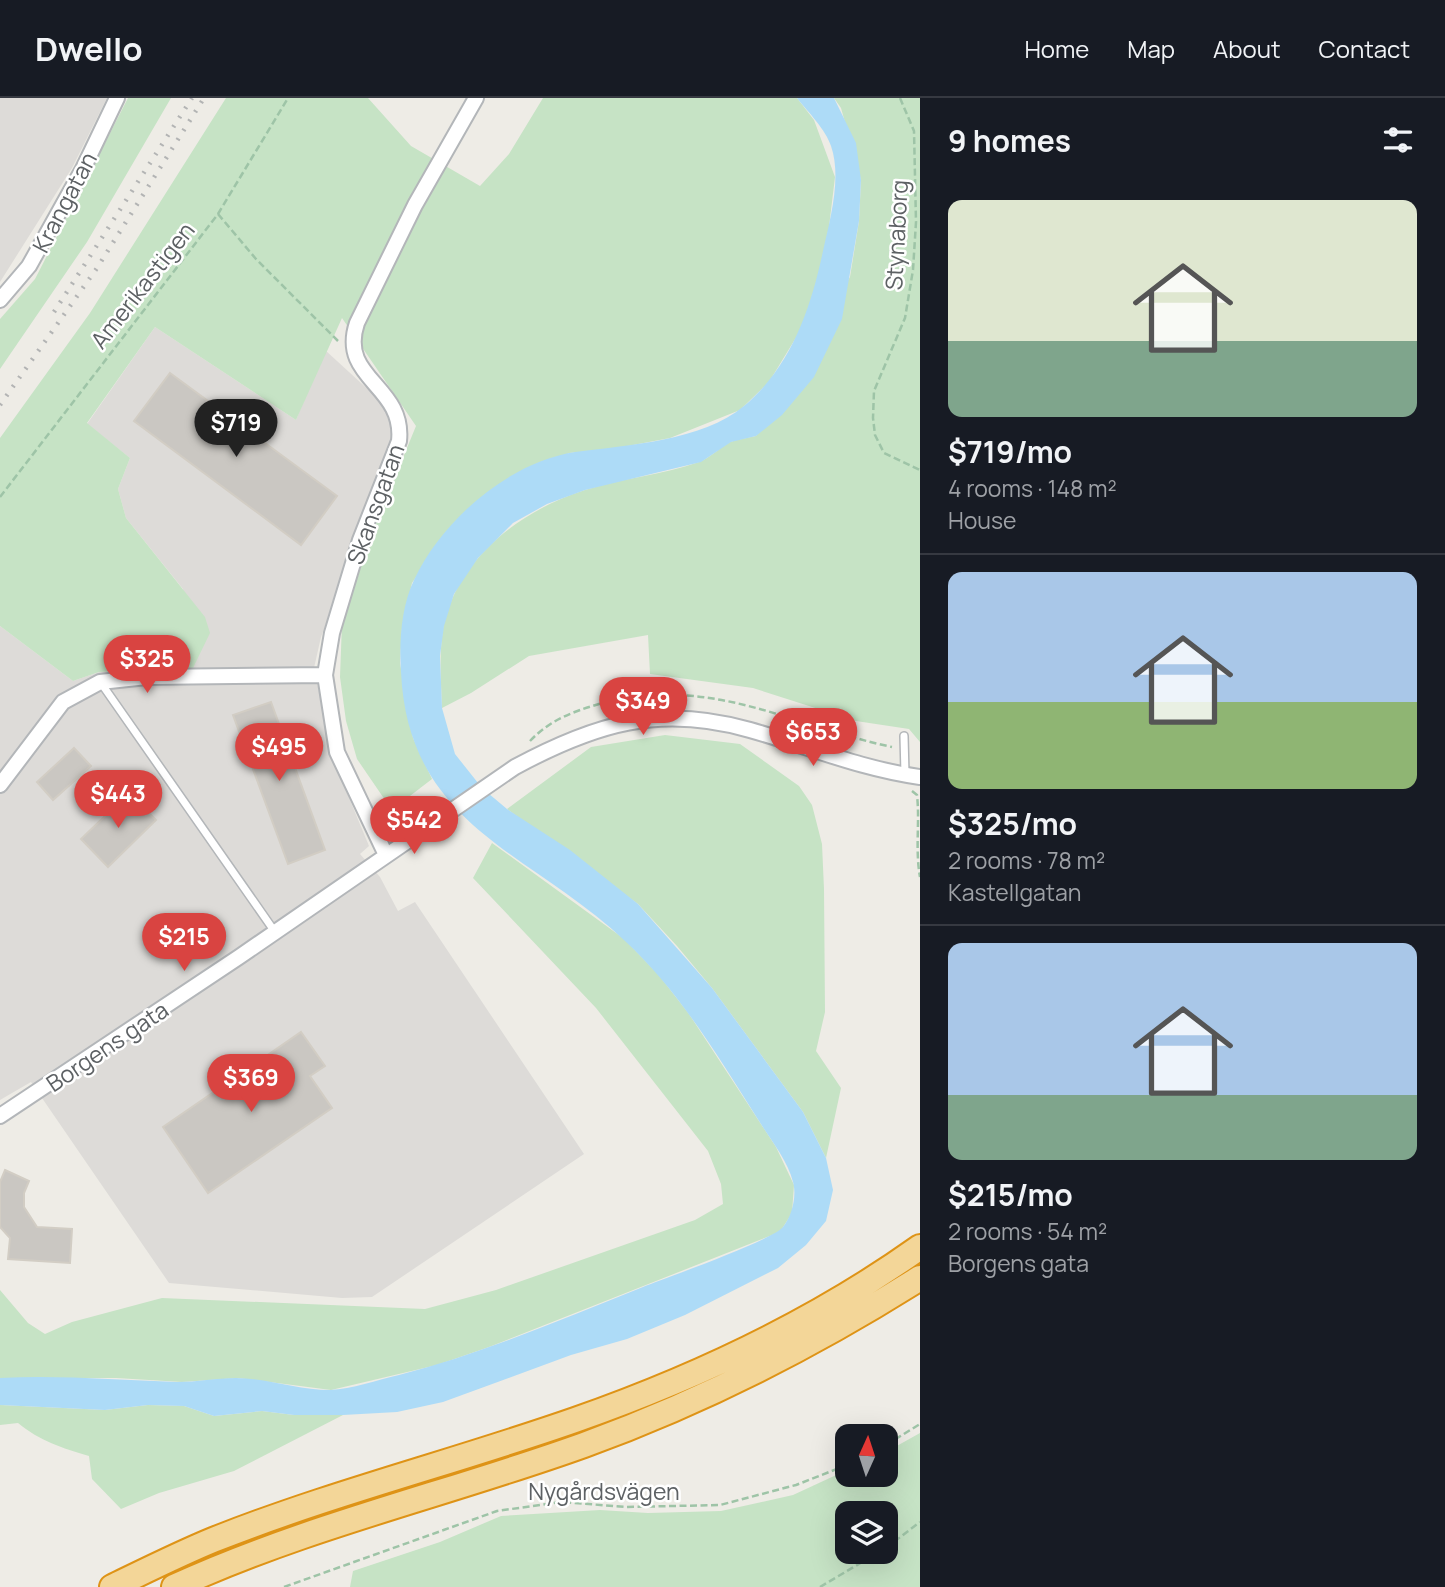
<!DOCTYPE html>
<meta charset="utf-8">
<style>
body{margin:0;font-family:Manrope,sans-serif;background:#242831;color:#f1f3f6;height:100vh;display:flex;flex-direction:column;font-size:26px;white-space:nowrap}
*{box-sizing:border-box;margin:0}
p{font-size:23px;color:#9ea1a6}
.icon{flex:none;width:38px;height:38px;fill:none;stroke:currentColor;stroke-width:2;stroke-linecap:round;stroke-linejoin:round}
.map{position:relative;flex:1;overflow:hidden}
.drawer{display:flex;flex-direction:column;background:#171b24;width:525px}
.drawer>*{flex:none}
.needle{width:46px;rotate:3deg}
.tools{position:absolute;left:835px;top:1326px;display:grid;gap:14px}
.tools a{display:grid;place-items:center;width:63px;height:63px;border-radius:14px;background:#171b24;box-shadow:0 7px 28px #0002;font-size:35px}
.price{position:absolute;translate:-50% -60px;padding:0 16px;border-radius:24px;background:#d94441;color:#fff;font-size:23px;line-height:46px;filter:drop-shadow(0 2px 4px #0008)}
.price::after{content:'';position:absolute;left:50%;top:42px;width:21px;height:16px;margin-left:-10px;background:inherit;clip-path:polygon(0 0,100% 0,50% 100%)}
.price.on{background:#222;color:#fff}
ul{padding:0;list-style:none}
li{display:grid;align-content:center;gap:14px;height:371px;padding:0 28px}
li+li{border-top:2px solid #363941}
li span{display:grid;place-items:center;height:217px;border-radius:14px;color:#555}
li>.icon{margin-inline-start:auto}
span .icon{width:126px;height:126px;fill:#fffc;stroke-width:1}
li b{font-size:30px}
h2{display:flex;justify-content:space-between;align-items:center;height:84px;padding:0 28px;font-size:30px}
header{display:flex;align-items:center;gap:42px;box-sizing:border-box;height:98px;padding:0 35px;background:#171b24;border-bottom:2px solid #363941}
header strong{font-size:33px}
nav{display:flex;gap:38px;margin-inline-start:auto;font-size:24px}
main{display:flex;flex:1;min-height:0}
.map>svg:first-child{display:block}
.industrial{fill:#dddbd8}
.green{fill:#c6e3c5;fill-rule:evenodd}
.water{fill:#addbf7}
.building{fill:#cac7c2;stroke:#d2cdc4;stroke-width:2}
.lines{fill:none;stroke-linecap:round;stroke-linejoin:round}
.lane-casing{stroke:#b3b6b9;stroke-width:10}
.street-casing{stroke:#b3b6b9;stroke-width:18}
.highway-casing{stroke:#de9316;stroke-width:28}
.path{stroke:#9ec4a7;stroke-width:2.5;stroke-dasharray:7 3.5;stroke-linecap:butt}
.lane{stroke:#fff;stroke-width:7}
.street{stroke:#fff;stroke-width:14}
.highway{stroke:#f3d698;stroke-width:24}
.rail{stroke:#b3b4b4;stroke-width:4.5;stroke-dasharray:2 9;stroke-linecap:butt}
.labels{text-anchor:middle;dominant-baseline:central;stroke-width:5;stroke-linejoin:round;paint-order:stroke}
.street-label{font-size:23px;fill:#5d6164;stroke:#fff}
</style>
<header>
<strong>Dwello</strong>
<nav><a>Home</a><a>Map</a><a>About</a><a>Contact</a></nav>
</header>
<main>
<div class="map">
<svg width="920" height="1489" viewBox="0 0 920 1489">
<rect width="100%" height="100%" fill="#eeece6"/>
<path class="industrial" d="M 0,0 L 107,0 L 72,70 L 0,184 Z
M 155,229 L 296,322 L 325,252 L 385,307 L 397,337 L 321,539 L 314,570 L 333,661 L 369,748 L 360,756 L 380,779 L 398,813 L 415,804 L 584,1056 L 372,1199 L 342,1200 L 169,1185 L 31,984 L 0,1002 L 0,528 L 73,583 L 99,574 L 193,570 L 183,491 L 126,420 L 118,391 L 130,360 L 87,326 Z"/>
<path class="green" d="M 128,0 L 171,0 L 87,144 L 0,271 L 0,221 L 35,181 Z
M 226,0 L 368,0 L 411,48 L 480,88 L 509,56 L 543,0 L 797,0 L 814,22 L 835,79 L 829,129 L 816,188 L 800,233 L 769,284 L 740,312 L 670,340 L 612,351 L 569,355 L 446,434 L 412,485 L 402,530 L 400,565 L 413,640 L 432,681 L 406,701 L 385,702 L 357,661 L 346,623 L 340,579 L 342,525 L 373,433 L 416,328 L 342,220 L 296,322 L 155,229 L 87,325 L 130,360 L 118,391 L 126,420 L 205,519 L 210,535 L 193,570 L 99,574 L 73,583 L 0,528 L 0,340 L 90,215 Z
M 834,0 L 920,0 L 920,644 L 909,631 L 856,623 L 753,590 L 650,576 L 648,537 L 529,558 L 471,595 L 442,610 C 441,584 439,557 443,531 C 456,461 521,412 585,392 C 622,380 662,377 699,364 C 710,360 719,350 730,344 C 738,341 748,340 756,338 L 850,179 L 859,123 L 861,82 L 841,10 Z
M 665,637 L 740,646 L 799,688 L 812,707 L 822,746 L 824,791 L 825,914 L 816,953 L 841,990 L 826,1060 L 803,1014 L 712,890 L 677,848 L 638,806 L 507,711 L 591,649 Z
M 492,745 L 623,840 L 658,876 L 689,916 L 776,1049 L 794,1087 L 792,1115 L 780,1134 L 489,1249 L 437,1267 L 331,1292 L 238,1280 L 182,1284 L 116,1280 L 0,1280 L 0,1192 L 28,1225 L 45,1236 L 72,1224 L 162,1200 L 425,1211 L 496,1192 L 695,1122 L 723,1106 L 721,1086 L 708,1053 L 596,910 L 473,780 Z
M 0,1307 L 105,1312 L 148,1307 L 184,1308 L 214,1318 L 262,1313 L 294,1317 L 343,1317 L 234,1373 L 159,1395 L 121,1411 L 92,1381 L 89,1358 C 62,1350 40,1343 18,1325 L 0,1327 Z
M 920,1335 L 920,1489 L 350,1489 L 353,1473 L 440,1444 L 501,1418 L 600,1412 L 648,1415 L 721,1413 L 793,1397 L 847,1372 L 847,1377 L 886,1377 L 886,1354 ZM 847,1416 L 886,1416 L 886,1454 L 847,1454 Z"/>
<path class="water" d="M 797,0 L 834,0 L 856,45 L 861,82 L 859,123 L 842,221 L 814,279 L 782,317 L 756,338 L 731,344 L 701,364 L 585,392 L 547,406 L 513,425 L 478,460 L 454,496 L 444,528 L 440,558 L 442,610 L 455,656 L 482,690 L 507,711 L 570,752 L 638,806 L 712,890 L 803,1014 L 826,1060 L 833,1092 L 826,1123 L 806,1147 L 778,1170 L 685,1217 L 627,1241 L 571,1257 L 443,1304 L 397,1314 L 343,1317 L 294,1317 L 262,1313 L 214,1318 L 184,1308 L 148,1307 L 105,1312 L 0,1307 L 0,1280 C 59,1277 118,1282 177,1284 C 197,1284 216,1280 236,1280 C 267,1280 298,1292 330,1292 C 352,1291 377,1282 399,1277 C 483,1255 563,1221 643,1189 C 668,1179 771,1143 783,1129 C 792,1118 797,1098 793,1084 C 788,1063 770,1041 759,1023 C 719,960 680,894 625,843 C 531,754 408,729 401,574 C 399,545 401,509 414,482 C 442,422 509,364 575,354 C 628,347 702,343 744,308 C 791,269 811,210 823,153 C 830,121 842,80 831,48 C 826,32 808,14 797,0 Z"/>
<path class="building" d="M 170,275 L 337,398 L 301,447 L 134,323 Z
M 271,604 L 325,752 L 288,766 L 233,617 Z
M 74,650 L 91,668 L 53,702 L 37,684 Z
M 129,695 L 156,722 L 108,769 L 81,741 Z
M 301,934 L 325,968 L 310,978 L 332,1010 L 208,1095 L 163,1029 Z
M 5,1072 L 29,1083 L 24,1095 L 24,1109 L 37,1129 L 72,1131 L 70,1165 L 8,1161 L 10,1140 L 0,1129 L 0,1084 Z"/>
<g class="lines">
<g class="lane-casing">
<path id="lane" d="M 101,585 L 275,834
M 904,638 L 905,676"/>
</g>
<g class="street-casing">
<path id="street" d="M 0,202 L 29,168 L 83,71 L 117,0
M 0,687 L 63,604 L 100,584 L 147,579 L 325,577
M 386,757 L 337,654 L 325,577 L 332,535 L 360,442 L 399,343 C 405,287 338,281 357,225 L 415,107 L 476,0
M 0,1018 L 239,859 L 515,669 C 595,626 659,606 750,632 C 807,648 861,671 920,679"/>
</g>
<g class="highway-casing">
<path id="highway" d="M 112,1489 C 145,1473 179,1456 213,1442 C 331,1395 455,1364 575,1322 C 695,1280 816,1223 920,1149
M 174,1489 C 307,1428 448,1396 584,1347 C 702,1304 814,1247 920,1180"/>
</g>
<path class="path" d="M 900,0 L 914,33 L 916,124 L 913,172 L 905,220 L 874,293 L 873,320 L 875,337 L 884,355 L 920,372
M 218,116 L 256,161 L 338,243
M 0,399 L 218,116 L 288,0
M 530,643 C 550,622 572,614 599,606 C 711,576 788,627 892,649
M 912,693 L 917,697 C 920,724 915,751 920,779
M 886,1347 L 920,1326
M 886,1450 L 920,1424
M 284,1489 L 497,1413 L 561,1404 L 627,1409 L 720,1407 L 796,1387 L 847,1367
M 820,1489 L 879,1454"/>
<use href="#lane" class="lane"/>
<use href="#street" class="street"/>
<use href="#highway" class="highway"/>
<path class="rail" d="M 54,214 L 192,0
M 0,307 L 97,170 L 204,0"/>
</g>
<g class="labels">
<g class="street-label">
<text transform="translate(64 104) rotate(-62)">Krangatan</text>
<text transform="translate(896 137) rotate(-87)">Stynaborg</text>
<text transform="translate(142 187) rotate(-52)">Amerikastigen</text>
<text transform="translate(375 406) rotate(-70)">Skansgatan</text>
<text transform="translate(107 948) rotate(-34)">Borgens gata</text>
<text x="604" y="1393">Nygårdsvägen</text>
</g>
</g>
</svg>
<div class="tools">
<a><svg class="needle" viewBox="-14 -14 28 28"><path d="M0-13l5 13h-10z" fill="#e53935"/><path d="M0 13l5-13h-10z" fill="#9ea1a6"/></svg></a>
<a><svg class="icon" aria-label="layers" viewBox="0 0 24 24"><path d="M12 4l9 5-9 5-9-5zM3 14l9 5 9-5"/></svg></a>
</div>
<b class="price on" style="left:236px;top:361px">$719</b>
<b class="price" style="left:147px;top:597px">$325</b>
<b class="price" style="left:643px;top:639px">$349</b>
<b class="price" style="left:813px;top:670px">$653</b>
<b class="price" style="left:279px;top:685px">$495</b>
<b class="price" style="left:118px;top:732px">$443</b>
<b class="price" style="left:414px;top:758px">$542</b>
<b class="price" style="left:184px;top:875px">$215</b>
<b class="price" style="left:251px;top:1016px">$369</b>
</div>
<section class="drawer">
<h2>9 homes<svg class="icon" aria-label="filters" viewBox="0 0 24 24"><path d="M4 7h16M4 17h16"/><circle cx="9" cy="7" r="2"/><circle cx="15" cy="17" r="2"/></svg></h2>
<ul>
<li><span style="background:linear-gradient(#dfe7d0 65%,#7fa58c 0)"><svg class="icon" aria-label="home" viewBox="0 0 24 24"><path d="M3 11l9-7 9 7M6 9v11h12V9"/></svg></span><div><b>$719/mo</b><p>4 rooms · 148 m²</p><p>House</p></div></li>
<li><span style="background:linear-gradient(#a9c7e8 60%,#8fb573 0)"><svg class="icon" aria-label="home" viewBox="0 0 24 24"><path d="M3 11l9-7 9 7M6 9v11h12V9"/></svg></span><div><b>$325/mo</b><p>2 rooms · 78 m²</p><p>Kastellgatan</p></div></li>
<li><span style="background:linear-gradient(#a9c7e8 70%,#7fa58c 0)"><svg class="icon" aria-label="home" viewBox="0 0 24 24"><path d="M3 11l9-7 9 7M6 9v11h12V9"/></svg></span><div><b>$215/mo</b><p>2 rooms · 54 m²</p><p>Borgens gata</p></div></li>
</ul>
</section>
</main>
